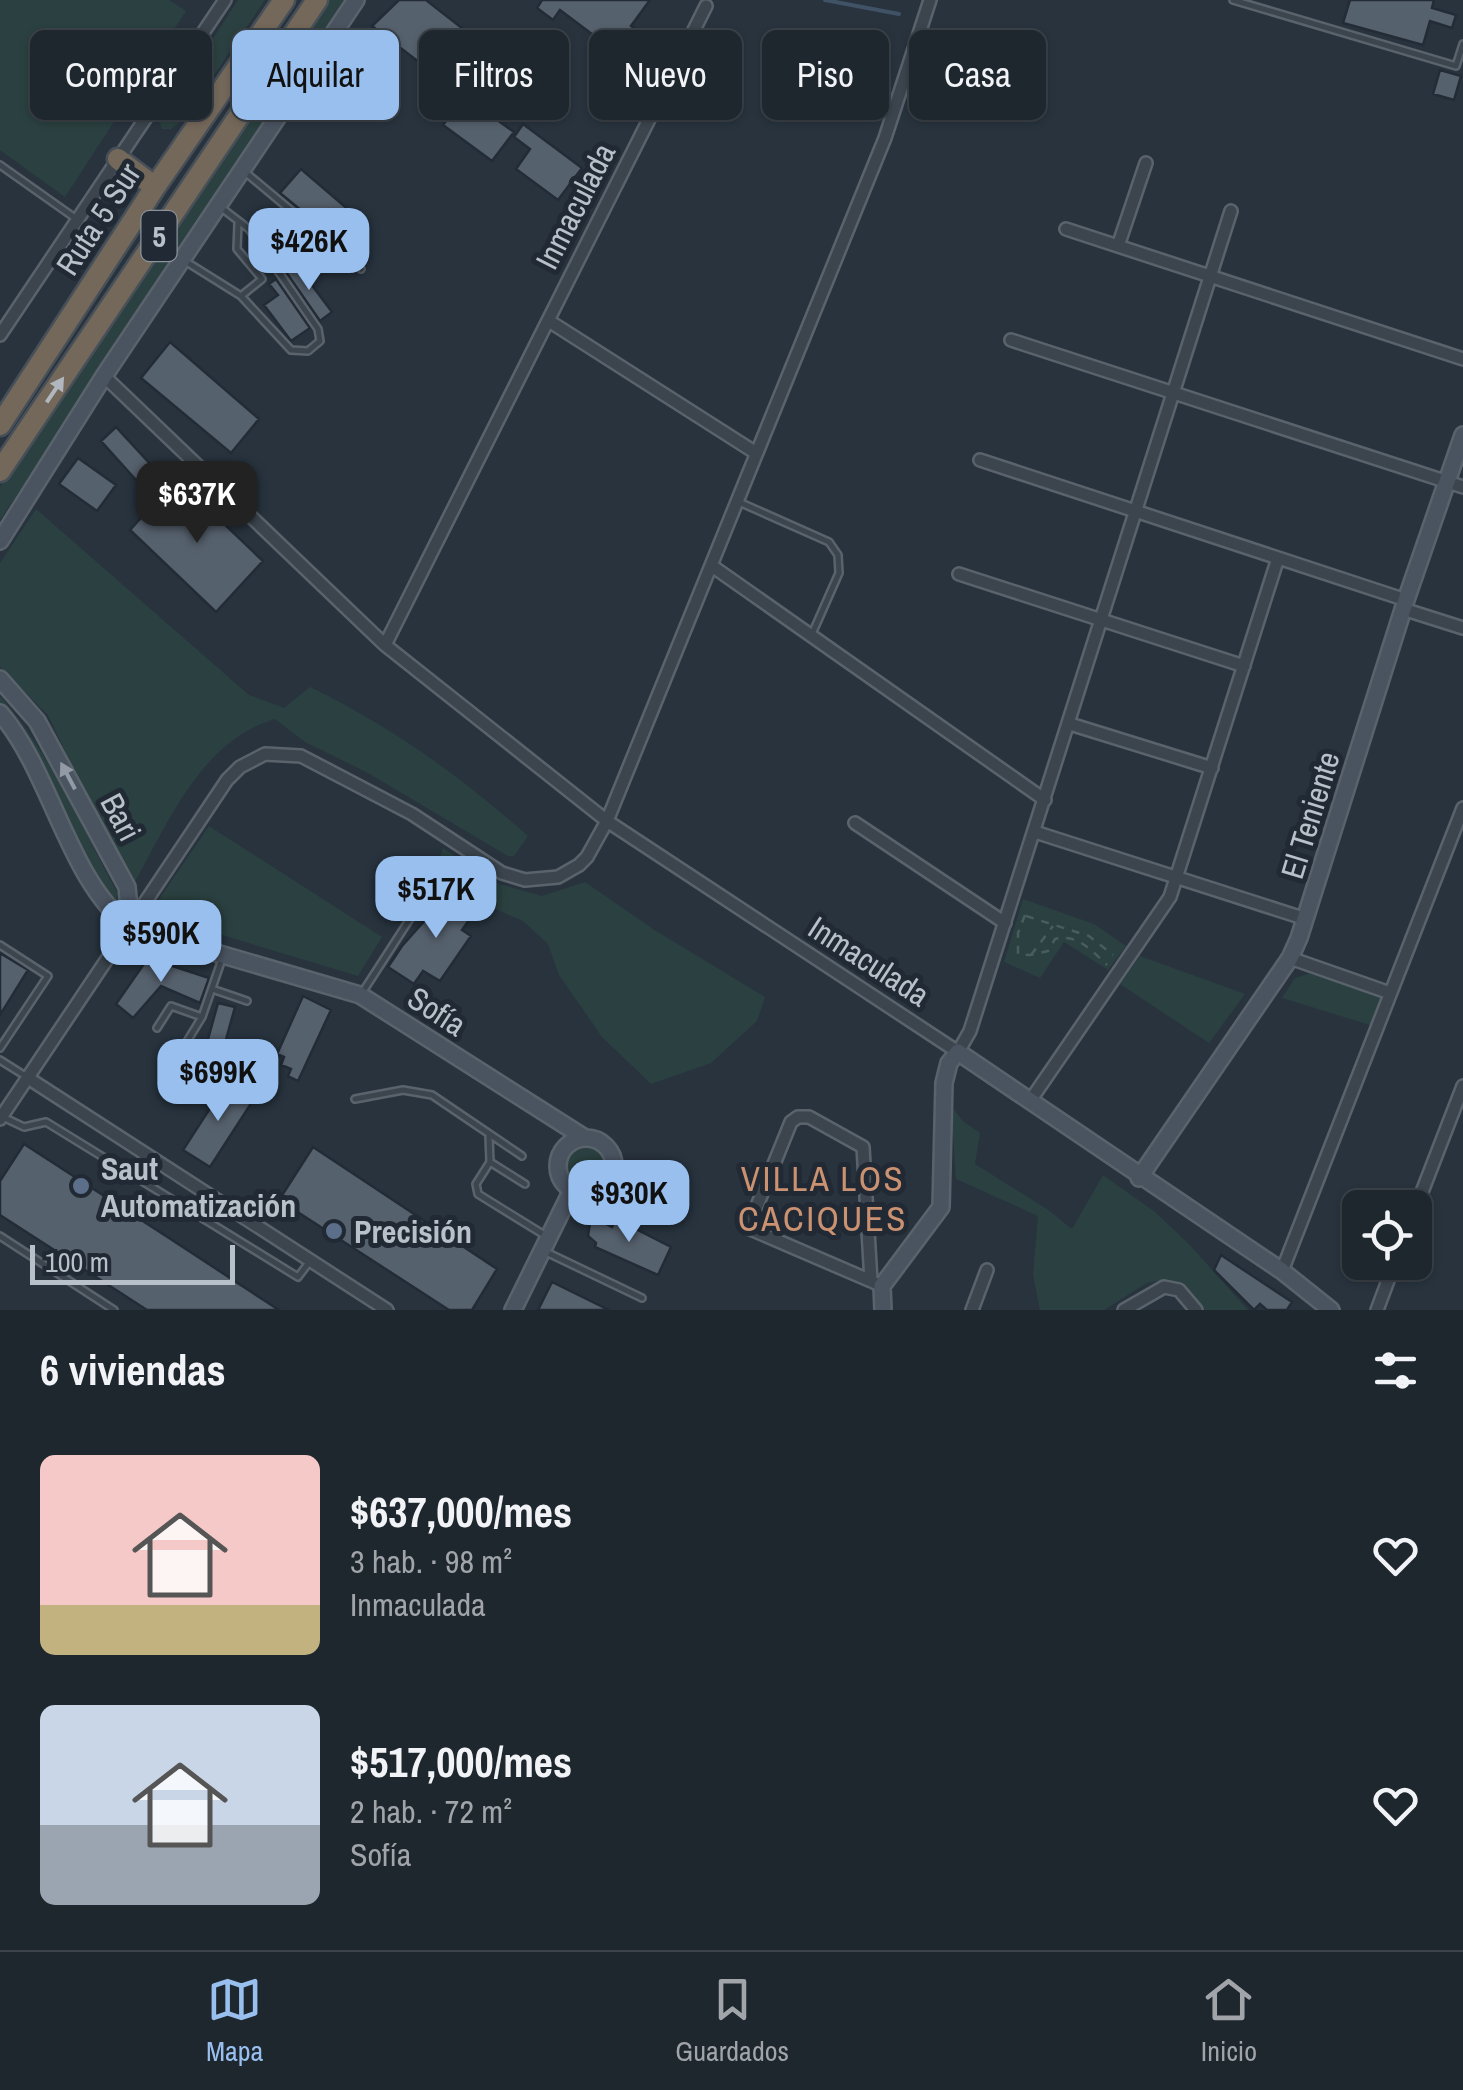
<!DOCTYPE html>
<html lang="es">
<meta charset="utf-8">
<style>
body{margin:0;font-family:"Archivo Narrow",sans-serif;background:#262e36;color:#f1f3f6;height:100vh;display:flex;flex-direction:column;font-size:38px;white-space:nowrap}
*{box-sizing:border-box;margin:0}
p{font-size:32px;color:#a1a5aa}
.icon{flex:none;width:55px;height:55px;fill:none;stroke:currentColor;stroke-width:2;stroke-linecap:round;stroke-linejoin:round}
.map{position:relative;height:1310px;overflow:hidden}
.sheet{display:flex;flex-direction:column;background:#1e262e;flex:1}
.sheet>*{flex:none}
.hud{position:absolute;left:30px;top:30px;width:1405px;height:90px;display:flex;gap:20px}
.buttons{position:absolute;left:1342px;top:1190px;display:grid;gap:20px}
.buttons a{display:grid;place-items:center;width:90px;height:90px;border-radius:15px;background:#1e262e;box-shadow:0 2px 8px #0004,0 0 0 2px #3c434a;font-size:50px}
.scale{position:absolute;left:30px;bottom:25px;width:205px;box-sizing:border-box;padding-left:10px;border:5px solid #b8c0c9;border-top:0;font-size:28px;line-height:35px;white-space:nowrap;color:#b8c0c9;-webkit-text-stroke:8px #212a34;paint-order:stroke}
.price{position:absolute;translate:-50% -85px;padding:0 22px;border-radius:20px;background:#98bfee;color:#111;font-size:32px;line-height:65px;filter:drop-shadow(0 2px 5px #0008)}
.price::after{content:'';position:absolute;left:50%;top:60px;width:30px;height:22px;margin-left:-15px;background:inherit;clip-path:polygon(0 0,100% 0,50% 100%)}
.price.on{background:#222;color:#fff}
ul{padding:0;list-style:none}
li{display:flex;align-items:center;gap:30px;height:250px;padding:0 40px}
li span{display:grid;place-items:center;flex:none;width:280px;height:200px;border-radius:15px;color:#555}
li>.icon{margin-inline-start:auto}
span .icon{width:120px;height:120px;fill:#fffc;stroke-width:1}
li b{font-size:42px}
h2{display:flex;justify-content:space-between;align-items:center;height:120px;padding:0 40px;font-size:42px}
.chip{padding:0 35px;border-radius:15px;background:#1e262e;box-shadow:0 2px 8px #0004,0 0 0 2px #3c434a;font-size:35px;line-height:90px}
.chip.on{background:#98bfee;color:#111}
.tab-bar{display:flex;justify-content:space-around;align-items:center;height:140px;border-top:2px solid #3c434a;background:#1e262e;font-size:28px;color:#a1a5aa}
.tab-bar a{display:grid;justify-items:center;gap:5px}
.tab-bar .on{color:#98bfee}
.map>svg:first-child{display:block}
.green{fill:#2b4040}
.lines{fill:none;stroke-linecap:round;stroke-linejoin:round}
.stream{stroke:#405265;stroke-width:4}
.building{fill:#56616e;stroke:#232c36;stroke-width:2.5}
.lane-casing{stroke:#5a636c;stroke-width:10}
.street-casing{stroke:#5a636c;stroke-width:16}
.secondary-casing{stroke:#5a636c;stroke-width:20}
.highway-casing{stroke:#475059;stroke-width:25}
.path{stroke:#4a5d5e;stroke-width:2.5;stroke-dasharray:8 8;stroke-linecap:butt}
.lane{stroke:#3c454e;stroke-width:5}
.street{stroke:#3c454e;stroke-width:11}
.secondary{stroke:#4a5461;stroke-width:15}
.highway{stroke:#74685a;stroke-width:20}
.oneway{fill:#b1b7be}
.oneway2{fill:#929aa5}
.service-dot{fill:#5c6f8a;stroke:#212a34;stroke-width:4}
.labels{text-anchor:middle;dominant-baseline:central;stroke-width:10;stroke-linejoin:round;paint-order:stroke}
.shield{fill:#212a34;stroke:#8b939c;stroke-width:2.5}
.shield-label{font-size:30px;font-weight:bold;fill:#b8c0c9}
.street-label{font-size:32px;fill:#b8c0c9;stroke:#212a34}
.poi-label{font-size:32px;font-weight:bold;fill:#b8c0c9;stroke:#212a34;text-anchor:start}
.neighbourhood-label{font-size:35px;letter-spacing:2.5px;fill:#cb9271;stroke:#212a34}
</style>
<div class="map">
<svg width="1463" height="1310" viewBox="0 0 1463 1310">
<rect width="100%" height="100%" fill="#28333e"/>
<path class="green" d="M 0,0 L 169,0 L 186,11 L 65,197 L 0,150 Z
M 238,0 L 265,0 L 185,118 L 171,129 L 162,129 L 160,124 L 164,114 Z
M 329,0 L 348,0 L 0,520 L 0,487 Z
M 36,509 L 249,695 L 284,708 L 310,687 C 391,726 460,776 528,836 L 514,856 L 508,856 L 368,773 L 305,742 L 275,719 C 200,741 168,824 132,887 L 111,849 L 48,715 L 0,667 L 0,563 Z
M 0,696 C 51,754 82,828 119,896 L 118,907 L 112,906 L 0,716 Z
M 209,826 L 382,937 L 358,976 L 159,916 L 155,905 Z
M 443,848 L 499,884 L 542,896 L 585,882 L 653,929 L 765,997 L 757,1021 L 711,1063 L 651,1084 L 602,1037 L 559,975 L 548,944 L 523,921 L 491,907 L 435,870 Z
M 1023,899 L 1094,924 L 1126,946 L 1108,970 L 1064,942 L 1040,978 L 1004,962 Z
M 1140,956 L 1245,994 L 1209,1043 L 1120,984 Z
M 1311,973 L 1380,997 L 1381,1003 L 1370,1025 L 1282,998 L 1295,978 Z
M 951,1106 L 964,1122 L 980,1133 L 975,1164 L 1047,1209 L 1072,1229 L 1103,1175 L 1155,1212 L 1190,1245 L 1248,1310 L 1203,1310 L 1183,1285 L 1164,1280 L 1147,1283 L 1104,1310 L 1040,1310 L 1033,1275 L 1038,1216 L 956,1179 Z
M566 1166a20 20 0 1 1 40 0a20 20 0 1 1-40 0Z"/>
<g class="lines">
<path class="stream" d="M 825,0 L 899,14"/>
</g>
<path class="building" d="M 399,0 L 426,0 L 490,50 L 459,93 L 372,26 Z
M 542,0 L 650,0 L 631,26 L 640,32 L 632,43 L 647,54 L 637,68 L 560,10 L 553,20 L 537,8 Z
M 1350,0 L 1434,0 L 1432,8 L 1456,15 L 1452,28 L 1430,21 L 1423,45 L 1343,23 Z
M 1440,70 L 1461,76 L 1454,100 L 1433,94 Z
M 464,96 L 514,132 L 492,161 L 443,125 Z
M 523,124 L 582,168 L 558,200 L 516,169 L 530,149 L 514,137 Z
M 301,169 L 364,223 L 347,248 L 280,193 Z
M 296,264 L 332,312 L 320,321 L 286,272 Z
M 276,279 L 310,328 L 291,341 L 264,305 L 278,295 L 269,284 Z
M 170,342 L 259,419 L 231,453 L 141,378 Z
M 116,427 L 152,466 L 136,480 L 101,441 Z
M 78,458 L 116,485 L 97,511 L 59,484 Z
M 177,479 L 263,561 L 216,612 L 130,530 L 149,509 L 169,523 L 172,519 L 156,501 Z
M 451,891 L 478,908 L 462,930 L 471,936 L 440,981 L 423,971 L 414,984 L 388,967 L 402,946 Z
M 0,953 L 28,970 L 0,1015 Z
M 148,958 L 209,978 L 200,1003 L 161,986 L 133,1018 L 116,1004 Z
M 303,996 L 331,1010 L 298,1081 L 288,1076 L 291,1069 L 281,1065 L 284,1057 L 277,1054 Z
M 218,1003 L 235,1007 L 222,1054 L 205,1050 Z
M 227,1082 L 254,1099 L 210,1167 L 183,1150 Z
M 24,1144 L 169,1238 L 279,1310 L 147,1310 L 0,1215 L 0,1181 Z
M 313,1147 L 497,1269 L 472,1310 L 449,1310 L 279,1200 Z
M 591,1216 L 612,1227 L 616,1219 L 671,1247 L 658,1275 L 595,1247 L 596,1243 L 588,1236 Z
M 1221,1255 L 1292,1302 L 1287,1310 L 1267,1310 L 1260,1304 L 1254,1310 L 1214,1270 Z
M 552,1282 L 609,1310 L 538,1310 Z"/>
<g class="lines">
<g class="lane-casing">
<path id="lane" d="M 1233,0 L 1456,66 L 1463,44
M 0,165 L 75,218
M 245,172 L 361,269
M 238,223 L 237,249 L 262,279 L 241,296
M 185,261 L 241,296 L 291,350 L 308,351 L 320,341 L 318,329 L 249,229 L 219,206
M 739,502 L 829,542 L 838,555 L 839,573 L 812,634
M 0,945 L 48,976 L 0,1048
M 212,989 L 247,1001
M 362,993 L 415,911
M 157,1028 L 171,1006 L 202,1017
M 186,1043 L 202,1017 L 222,959
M 0,1060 L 27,1077
M 355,1099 L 403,1090 L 432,1095 L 522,1156
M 5,1118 L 24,1127 L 46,1122 L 298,1277 L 310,1261
M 489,1136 L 490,1162 L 476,1184 L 478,1194 L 546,1236
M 490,1162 L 525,1184
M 130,1174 L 144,1156
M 0,1236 L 114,1310
M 546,1252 L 642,1298"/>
</g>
<g class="street-casing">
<path id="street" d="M 1066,229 L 1463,359
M 1118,246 L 1146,163
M 549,321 L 756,453
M 0,335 L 225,0
M 1011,340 L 1463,487
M 104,376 L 385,645 L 607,821 L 958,1052 L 970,1031 L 1231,211
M 980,460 L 1406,600
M 712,566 L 1045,800
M 959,574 L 1244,666
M 1403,609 L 1463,628
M 385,645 L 706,6
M 1070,724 L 1212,768
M 855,823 L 1005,923
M 1035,832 L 1306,919
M 1290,958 L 1390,993
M 28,1078 L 387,1310
M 1030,1101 L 1170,897 L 1278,558
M 0,1119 L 227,780 L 240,767 L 265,754 L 301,756 L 412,814 L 502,873 L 525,880 L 558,877 L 579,865 L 587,857 L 607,821 L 885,138 L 930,0
M 1415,1210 L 1463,1086
M 1282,1271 L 1463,808
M 871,1281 L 863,1147 L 809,1117 L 798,1117 L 791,1122 L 748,1228 L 871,1281 L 882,1286
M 972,1310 L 987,1270
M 1124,1310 L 1164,1287 L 1179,1290 L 1196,1310
M 1377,1310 L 1395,1262"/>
</g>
<g class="secondary-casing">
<path id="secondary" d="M 0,541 L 104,376 L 356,0
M 0,679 L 37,721 L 127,887 L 131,928
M 0,713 C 52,773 68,881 131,928 L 360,995 L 585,1138
M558 1166a28 28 0 1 1 56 0a28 28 0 1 1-56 0Z
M 1139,1178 L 1290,958 L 1299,938 L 1406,600 L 1463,435
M 513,1310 L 572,1190
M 883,1310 L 882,1286 L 941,1207 L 944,1083 L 949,1063 L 958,1052 L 1282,1271 L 1331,1310"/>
</g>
<g class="highway-casing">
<path id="highway" d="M 118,159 L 155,187
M 0,425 L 155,187 L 284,0
M 0,471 L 317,0"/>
</g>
<path class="path" d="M 1025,915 L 1018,933 L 1018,954 L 1030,955 L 1048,951 L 1055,939 C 1077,933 1092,951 1107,965
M 1026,916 L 1089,936 L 1113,955
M 1031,955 L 1053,926"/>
<use href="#lane" class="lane"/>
<use href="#street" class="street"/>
<use href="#secondary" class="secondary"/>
<use href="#highway" class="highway"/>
</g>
<defs><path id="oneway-solid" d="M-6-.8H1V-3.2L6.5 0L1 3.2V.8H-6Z" transform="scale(2.5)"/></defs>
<use class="oneway" href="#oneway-solid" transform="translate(55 390) rotate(-56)"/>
<use class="oneway2" href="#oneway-solid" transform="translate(68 776) rotate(-118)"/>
<g class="service-dot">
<circle cx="81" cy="1186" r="10"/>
<circle cx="334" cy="1231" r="10"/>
</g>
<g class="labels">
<rect class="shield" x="141.5" y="211" width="35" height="50" rx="8"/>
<g class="shield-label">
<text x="159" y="236">5</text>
</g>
<g class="street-label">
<text transform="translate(575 206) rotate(-63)">Inmaculada</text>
<text transform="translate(98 219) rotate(-57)">Ruta 5 Sur</text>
<text transform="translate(1310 815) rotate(-73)">El Teniente</text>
<text transform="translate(121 817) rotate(62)">Bari</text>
<text transform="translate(869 961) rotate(33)">Inmaculada</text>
<text transform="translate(437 1011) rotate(33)">Sofía</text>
</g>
<g class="poi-label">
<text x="101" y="1168">Saut<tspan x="101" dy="37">Automatización</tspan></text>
<text x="354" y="1231">Precisión</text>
</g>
<g class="neighbourhood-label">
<text x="823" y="1178">VILLA LOS<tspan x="823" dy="40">CACIQUES</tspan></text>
</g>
</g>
</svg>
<div class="buttons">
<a><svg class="icon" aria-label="locate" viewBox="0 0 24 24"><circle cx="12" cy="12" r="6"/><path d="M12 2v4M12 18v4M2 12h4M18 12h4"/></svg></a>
</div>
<div class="scale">100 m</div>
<b class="price" style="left:309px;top:293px">$426K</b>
<b class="price on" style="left:197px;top:546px">$637K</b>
<b class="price" style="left:436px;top:941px">$517K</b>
<b class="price" style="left:161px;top:985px">$590K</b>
<b class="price" style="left:218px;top:1124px">$699K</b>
<b class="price" style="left:629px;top:1245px">$930K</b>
<div class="hud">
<a class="chip">Comprar</a>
<a class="chip on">Alquilar</a>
<a class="chip">Filtros</a>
<a class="chip">Nuevo</a>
<a class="chip">Piso</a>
<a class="chip">Casa</a>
</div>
</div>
<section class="sheet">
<h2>6 viviendas<svg class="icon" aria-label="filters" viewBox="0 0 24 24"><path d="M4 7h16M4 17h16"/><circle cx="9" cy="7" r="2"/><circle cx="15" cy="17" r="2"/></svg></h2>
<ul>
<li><span style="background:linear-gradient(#f6c9c9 75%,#c2b280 0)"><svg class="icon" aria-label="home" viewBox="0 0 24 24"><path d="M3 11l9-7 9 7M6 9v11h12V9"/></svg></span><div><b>$637,000/mes</b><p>3 hab. · 98 m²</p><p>Inmaculada</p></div><svg class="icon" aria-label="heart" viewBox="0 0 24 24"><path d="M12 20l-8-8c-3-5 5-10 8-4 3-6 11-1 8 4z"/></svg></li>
<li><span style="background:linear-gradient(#c9d6e8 60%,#9aa5b1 0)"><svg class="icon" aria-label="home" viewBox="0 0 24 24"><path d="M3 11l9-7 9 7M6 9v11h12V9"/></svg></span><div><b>$517,000/mes</b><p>2 hab. · 72 m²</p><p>Sofía</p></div><svg class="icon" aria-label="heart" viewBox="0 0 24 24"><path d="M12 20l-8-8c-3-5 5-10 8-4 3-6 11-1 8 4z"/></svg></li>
</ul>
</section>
<nav class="tab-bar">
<a class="on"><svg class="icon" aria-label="map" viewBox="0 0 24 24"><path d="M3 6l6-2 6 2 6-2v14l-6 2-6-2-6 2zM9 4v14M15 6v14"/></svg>Mapa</a>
<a><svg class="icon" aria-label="saved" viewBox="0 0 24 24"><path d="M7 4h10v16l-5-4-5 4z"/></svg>Guardados</a>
<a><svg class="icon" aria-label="home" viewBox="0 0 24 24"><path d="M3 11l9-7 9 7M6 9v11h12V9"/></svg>Inicio</a>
</nav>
